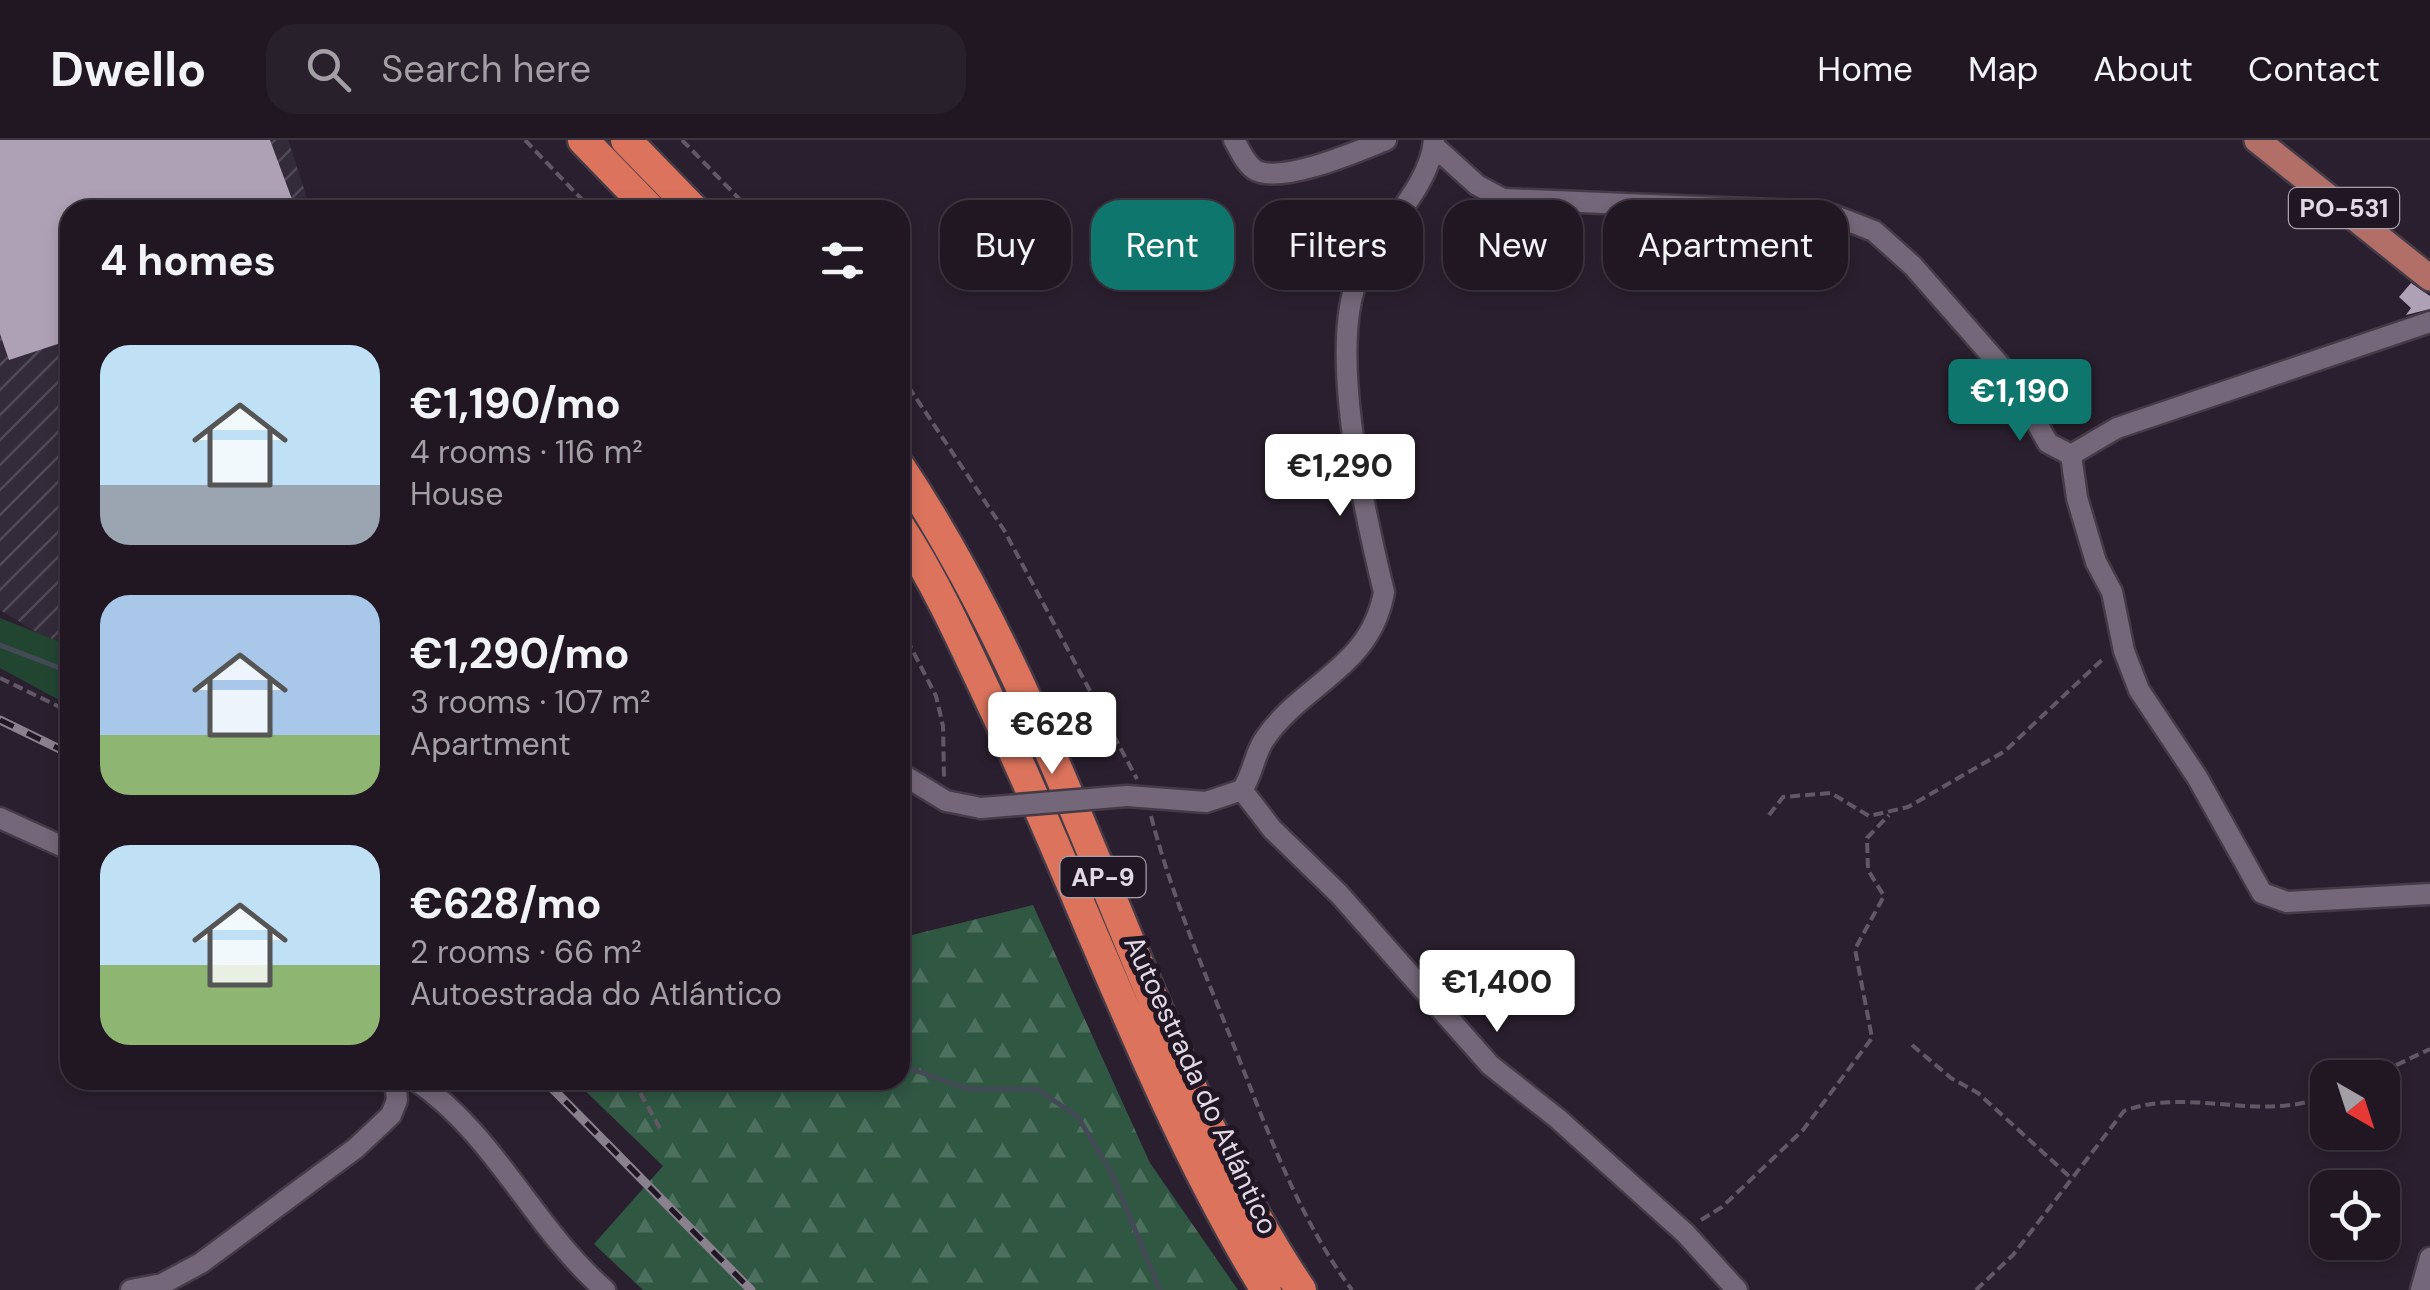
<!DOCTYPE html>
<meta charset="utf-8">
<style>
body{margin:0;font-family:"DM Sans",sans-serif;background:#28202a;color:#f1f3f6;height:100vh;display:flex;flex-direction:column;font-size:38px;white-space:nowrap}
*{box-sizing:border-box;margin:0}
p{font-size:32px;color:#a29fa5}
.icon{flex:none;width:55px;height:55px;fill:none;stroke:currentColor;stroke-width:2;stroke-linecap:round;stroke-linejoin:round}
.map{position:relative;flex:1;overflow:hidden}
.details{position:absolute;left:60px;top:60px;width:850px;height:890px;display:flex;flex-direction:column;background:#201722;border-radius:30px;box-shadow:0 5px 15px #0003,0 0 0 2px #3d3640}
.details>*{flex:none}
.hud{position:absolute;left:940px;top:60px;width:950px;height:90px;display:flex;gap:20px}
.needle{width:65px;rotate:141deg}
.controls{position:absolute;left:2310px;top:920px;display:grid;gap:20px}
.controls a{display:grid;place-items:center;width:90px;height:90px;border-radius:20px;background:#201722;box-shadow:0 5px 15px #0003,0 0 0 2px #3d3640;font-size:50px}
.price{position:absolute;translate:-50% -85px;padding:0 22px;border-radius:10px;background:#fff;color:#222;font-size:32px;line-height:65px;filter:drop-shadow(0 2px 5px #0008)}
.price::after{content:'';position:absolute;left:50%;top:60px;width:30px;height:22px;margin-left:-15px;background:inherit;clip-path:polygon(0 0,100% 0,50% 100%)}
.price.on{background:#0f766e;color:#fff}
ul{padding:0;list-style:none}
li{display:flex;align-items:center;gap:30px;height:250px;padding:0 40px}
li span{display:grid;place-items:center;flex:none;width:280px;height:200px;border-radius:30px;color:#555}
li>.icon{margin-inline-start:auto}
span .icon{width:120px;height:120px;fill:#fffc;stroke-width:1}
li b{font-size:42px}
h2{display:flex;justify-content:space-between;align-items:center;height:120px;padding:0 40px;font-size:42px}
.chip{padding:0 35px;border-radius:30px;background:#201722;box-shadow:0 5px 15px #0003,0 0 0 2px #3d3640;font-size:35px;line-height:90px}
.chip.on{background:#0f766e;color:#fff}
header{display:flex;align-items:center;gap:60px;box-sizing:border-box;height:140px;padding:0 50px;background:#201722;border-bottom:2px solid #3d3640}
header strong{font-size:48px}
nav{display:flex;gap:55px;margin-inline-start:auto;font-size:35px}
.search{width:700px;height:90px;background:#28202a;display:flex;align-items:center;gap:25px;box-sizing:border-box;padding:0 35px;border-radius:30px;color:#a29fa5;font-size:38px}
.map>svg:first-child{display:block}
.industrial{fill:url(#industrial-furrows)}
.green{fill:#224532}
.forest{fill:url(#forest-firs)}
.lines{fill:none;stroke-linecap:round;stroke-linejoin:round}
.stream{stroke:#444a55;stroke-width:5}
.building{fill:#afa1b5}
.minor-casing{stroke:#443b47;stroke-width:25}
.major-casing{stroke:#443b47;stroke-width:30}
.highway-casing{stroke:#443b47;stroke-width:35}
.path{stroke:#625865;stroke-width:4;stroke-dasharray:10 5;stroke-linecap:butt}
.minor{stroke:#746779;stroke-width:20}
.major{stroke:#b26f68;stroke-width:25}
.highway{stroke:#dc745d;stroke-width:30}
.rail-casing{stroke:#8a818e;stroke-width:9}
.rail{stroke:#201624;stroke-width:5;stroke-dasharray:15;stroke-linecap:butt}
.minor-bridge-casing{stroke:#443b47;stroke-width:25;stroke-linecap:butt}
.minor-bridge{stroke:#746779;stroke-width:20}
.labels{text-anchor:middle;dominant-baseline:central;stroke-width:10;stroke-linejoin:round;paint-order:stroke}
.shield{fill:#201624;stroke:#a79faa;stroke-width:2.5}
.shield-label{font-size:25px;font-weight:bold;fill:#e1dae4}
.street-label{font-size:28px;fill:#e1dae4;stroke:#201624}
</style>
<header>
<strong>Dwello</strong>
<div class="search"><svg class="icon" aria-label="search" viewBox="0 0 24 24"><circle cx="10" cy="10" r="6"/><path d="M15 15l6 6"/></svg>Search here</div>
<nav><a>Home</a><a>Map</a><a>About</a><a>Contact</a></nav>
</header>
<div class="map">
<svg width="2430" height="1150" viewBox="0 0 2430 1150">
<defs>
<pattern id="industrial-furrows" width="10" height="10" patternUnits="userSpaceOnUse" patternTransform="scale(2.5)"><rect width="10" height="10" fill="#332b3a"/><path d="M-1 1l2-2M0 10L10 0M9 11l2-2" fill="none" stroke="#504956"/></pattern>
<pattern id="forest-firs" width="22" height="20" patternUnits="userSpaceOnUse" patternTransform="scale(2.5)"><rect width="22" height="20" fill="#2f5742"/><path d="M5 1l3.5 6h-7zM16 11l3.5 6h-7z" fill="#4d6f5d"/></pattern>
</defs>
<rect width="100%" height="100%" fill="#2a1f2e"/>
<path class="industrial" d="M 0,0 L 288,0 L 311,70 L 70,70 L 70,506 L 51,501 L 0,470 Z"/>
<path class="green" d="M 0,478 L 70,506 L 70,566 L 0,528 Z"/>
<path class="forest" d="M 1033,765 L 1150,1023 L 1238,1150 L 643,1150 L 594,1104 L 663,1026 L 574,940 L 900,940 L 900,798 Z"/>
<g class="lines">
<path class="stream" d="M 0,505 L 70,532
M 900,925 L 968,949 L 1037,949 L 1078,977 L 1112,1034 L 1160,1150"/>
</g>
<path class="building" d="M 0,0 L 270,0 L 296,70 L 70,70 L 70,200 L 9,220 L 0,194 Z
M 2411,143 L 2430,156 L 2430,169 L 2406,175 L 2411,168 L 2399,157 Z"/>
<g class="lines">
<g class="minor-casing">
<path id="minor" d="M 1234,0 C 1240,10 1246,26 1257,31 C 1285,43 1358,11 1386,0
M 1434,6 L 1477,45 L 1503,59 L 1825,72 L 1874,91 L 1913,126 L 2012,239 L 2048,303 L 2071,315 L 2077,358 L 2096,422 L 2112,452 L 2124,511 L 2139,550 L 2197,637 L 2262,753 L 2287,762 L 2430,754
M 2071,315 L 2117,288 L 2430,182
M 900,633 L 946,661 L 981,668
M 1242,650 L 1272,689 L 1339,754 L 1490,925 L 1557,978 L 1685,1093 L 1737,1150
M 1127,656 L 1206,662 L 1242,650 C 1253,634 1254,615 1264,600 C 1301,544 1371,528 1384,452 C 1365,375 1326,205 1360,133 C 1380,90 1430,48 1434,0
M 0,678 L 70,710
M 415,940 C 496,995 533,1088 605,1150
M 131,1150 L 162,1144 L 201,1123 L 356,1008 L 391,975 L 397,960 L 395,940
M 2421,1150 L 2430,1118"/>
</g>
<g class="major-casing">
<path id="major" d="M 2257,0 L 2430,138"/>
</g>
<g class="highway-casing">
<path id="highway" d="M 583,0 L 651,70
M 626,0 L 694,70
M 900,327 C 1001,479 1066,649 1136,818 C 1183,931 1232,1048 1301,1150
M 900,387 C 935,441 961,498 988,556 C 1082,753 1152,964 1266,1150"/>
</g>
<path class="path" d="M 525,0 L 592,70
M 682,0 L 750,70
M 900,234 L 1004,390 L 1137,639
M 900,486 L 936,556 L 943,586 L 944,637
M 0,538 L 70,572
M 1769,675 L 1783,657 L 1831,653 L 1869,676 L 1908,667 L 2005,611 L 2105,517
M 1151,676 C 1171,753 1202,826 1232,901 C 1266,986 1297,1076 1352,1150
M 1912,905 L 1951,938 L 1978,953 L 2070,1037
M 2369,938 L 2430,909
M 633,940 L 661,990
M 1701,1080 L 1722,1067 L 1803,990 L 1872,898 L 1855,809 L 1884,756 L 1868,730 L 1867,698 L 1889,675
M 1976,1150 L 2013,1115 L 2124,971 C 2190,946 2261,984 2328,955"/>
<use href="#minor" class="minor"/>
<use href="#major" class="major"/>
<use href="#highway" class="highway"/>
<g class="rail-casing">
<path id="rail" d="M 0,580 L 70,614
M 544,940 L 751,1150"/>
</g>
<use href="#rail" class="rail"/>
<g class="minor-bridge-casing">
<path id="minor-bridge" d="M 981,668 L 1127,656"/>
</g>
<use href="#minor-bridge" class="minor-bridge"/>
</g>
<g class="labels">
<g class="shield">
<rect x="2289" y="48" width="110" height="40" rx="8"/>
<rect x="1060.5" y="717" width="85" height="40" rx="8"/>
</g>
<g class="shield-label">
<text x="2344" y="68">PO-531</text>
<text x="1103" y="737">AP-9</text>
</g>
<g class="street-label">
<text transform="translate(1201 945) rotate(65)">Autoestrada do Atlántico</text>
</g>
</g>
</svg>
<div class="controls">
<a><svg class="needle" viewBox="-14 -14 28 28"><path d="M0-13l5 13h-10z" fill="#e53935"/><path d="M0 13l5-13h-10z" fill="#a29fa5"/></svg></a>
<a><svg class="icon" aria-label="locate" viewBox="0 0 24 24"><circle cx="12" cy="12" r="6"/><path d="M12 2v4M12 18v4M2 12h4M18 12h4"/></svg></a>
</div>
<b class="price on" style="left:2020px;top:304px">€1,190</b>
<b class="price" style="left:1340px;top:379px">€1,290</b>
<b class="price" style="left:1052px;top:637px">€628</b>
<b class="price" style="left:1497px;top:895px">€1,400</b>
<div class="hud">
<a class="chip">Buy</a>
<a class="chip on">Rent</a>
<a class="chip">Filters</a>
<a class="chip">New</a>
<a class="chip">Apartment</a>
</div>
<section class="details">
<h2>4 homes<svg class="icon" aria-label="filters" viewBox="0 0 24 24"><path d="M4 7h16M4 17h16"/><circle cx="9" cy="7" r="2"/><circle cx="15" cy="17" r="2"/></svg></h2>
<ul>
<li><span style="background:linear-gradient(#bfe0f5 70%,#9aa5b1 0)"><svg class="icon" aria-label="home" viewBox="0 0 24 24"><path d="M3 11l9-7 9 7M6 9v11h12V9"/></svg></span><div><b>€1,190/mo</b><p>4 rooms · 116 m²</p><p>House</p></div></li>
<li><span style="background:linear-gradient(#a9c7e8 70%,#8fb573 0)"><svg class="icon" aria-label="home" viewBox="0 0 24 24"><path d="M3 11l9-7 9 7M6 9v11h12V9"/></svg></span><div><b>€1,290/mo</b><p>3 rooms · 107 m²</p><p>Apartment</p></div></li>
<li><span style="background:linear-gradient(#bfe0f5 60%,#8fb573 0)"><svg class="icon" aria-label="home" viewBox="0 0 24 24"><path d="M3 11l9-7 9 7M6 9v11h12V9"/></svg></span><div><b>€628/mo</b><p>2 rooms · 66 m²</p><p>Autoestrada do Atlántico</p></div></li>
</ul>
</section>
</div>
